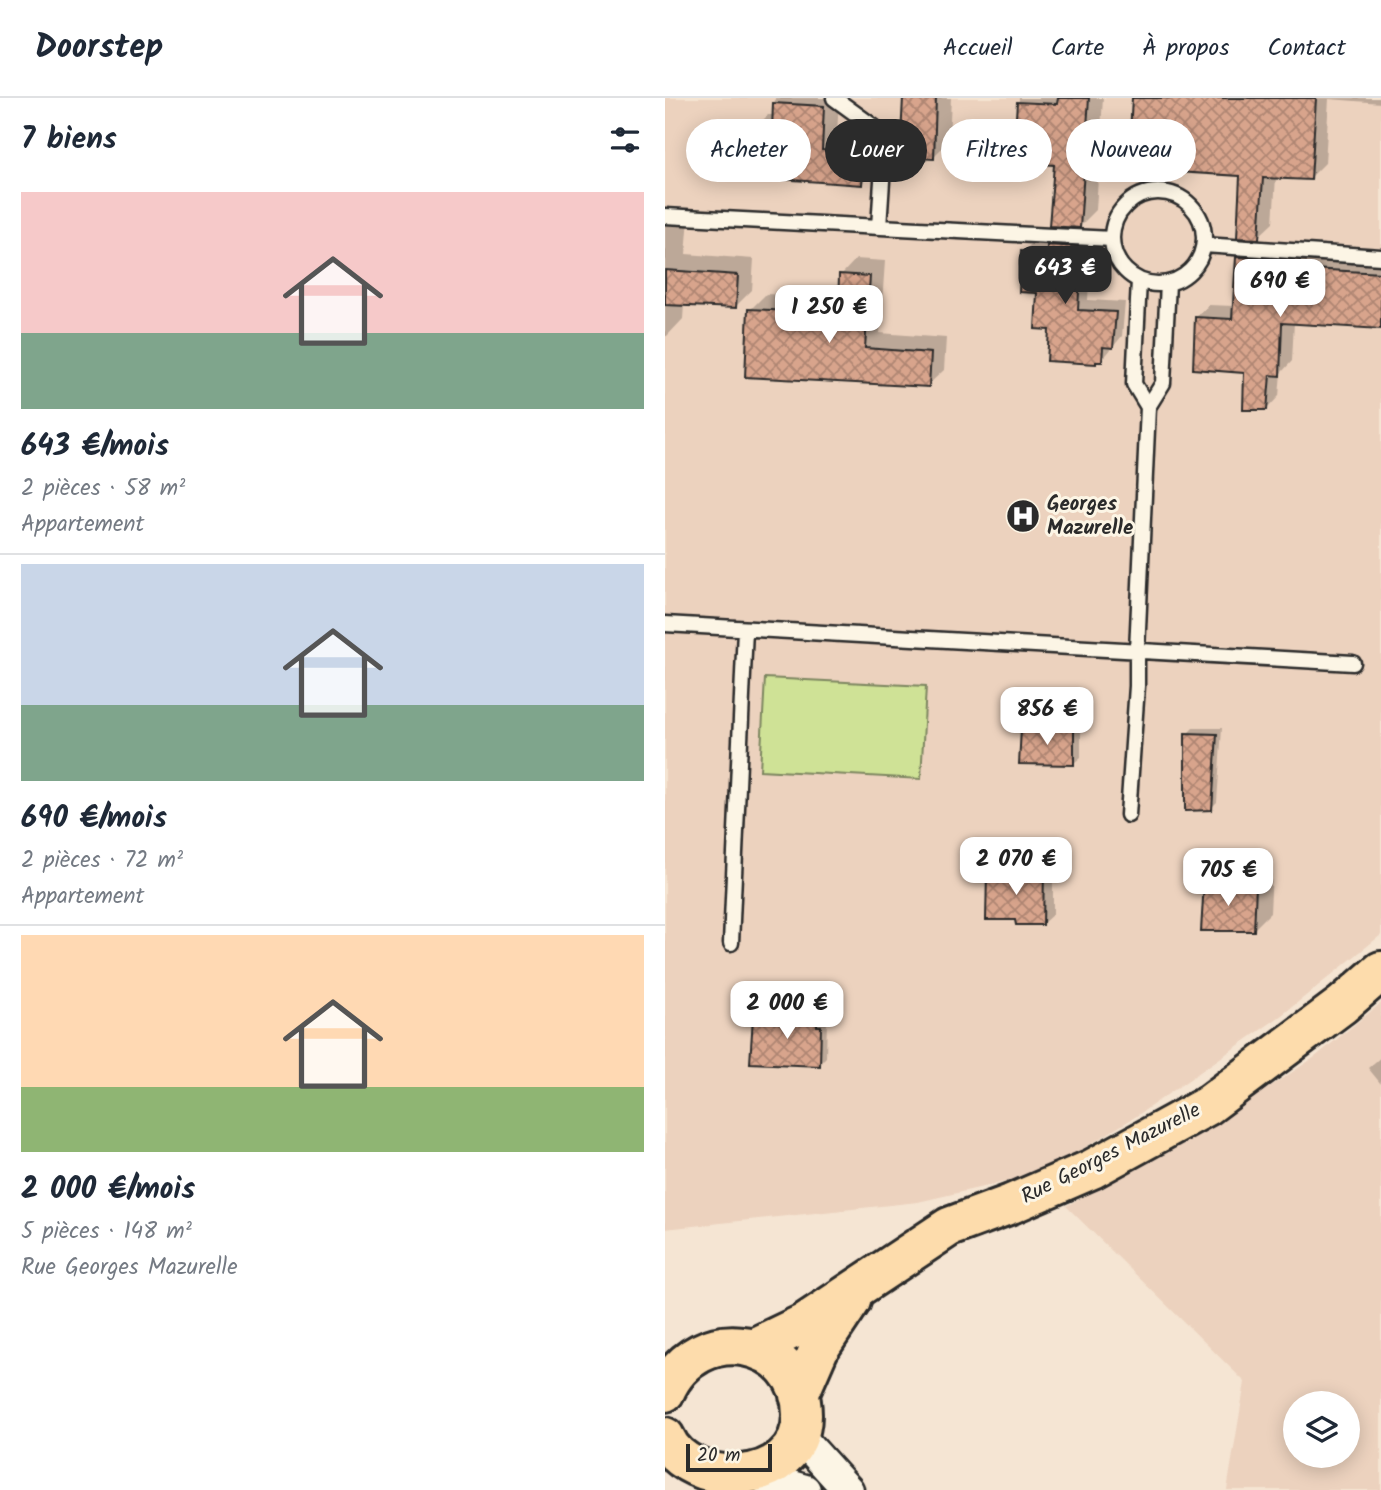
<!DOCTYPE html>
<html lang="fr">
<meta charset="utf-8">
<style>
body{margin:0;font-family:Kalam,sans-serif;background:#f2f2f3;color:#1f2937;height:100vh;display:flex;flex-direction:column;font-size:26px;white-space:nowrap}
*{box-sizing:border-box;margin:0}
p{font-size:23px;color:#747a83}
.icon{flex:none;width:38px;height:38px;fill:none;stroke:currentColor;stroke-width:2;stroke-linecap:round;stroke-linejoin:round}
.map{position:relative;flex:1;overflow:hidden}
.sheet{display:flex;flex-direction:column;background:#fff;width:665px}
.sheet>*{flex:none}
.hud{position:absolute;left:21px;top:21px;width:590px;height:63px;display:flex;gap:14px}
.tools{position:absolute;left:618px;top:1293px;display:grid;gap:14px}
.tools a{display:grid;place-items:center;width:77px;height:77px;border-radius:50%;background:#fff;box-shadow:0 4px 18px #0003;font-size:35px}
.scale{position:absolute;left:21px;bottom:18px;width:86px;box-sizing:border-box;padding-left:7px;border:4px solid #2b2b2b;border-top:0;font-size:19px;line-height:24px;white-space:nowrap;color:#2b2b2b;-webkit-text-stroke:5px #fcf5e5;paint-order:stroke}
.price{position:absolute;translate:-50% -60px;padding:0 16px;border-radius:14px;background:#fff;color:#222;font-size:23px;line-height:46px;filter:drop-shadow(0 2px 4px #0008)}
.price::after{content:'';position:absolute;left:50%;top:42px;width:21px;height:16px;margin-left:-10px;background:inherit;clip-path:polygon(0 0,100% 0,50% 100%)}
.price.on{background:#2b2b2b;color:#fff}
ul{padding:0;list-style:none}
li{display:grid;align-content:center;gap:14px;height:371px;padding:0 21px}
li+li{border-top:2px solid #e0e1e3}
li span{display:grid;place-items:center;height:217px;border-radius:0px;color:#555}
li>.icon{margin-inline-start:auto}
span .icon{width:126px;height:126px;fill:#fffc;stroke-width:1}
li b{font-size:30px}
h2{display:flex;justify-content:space-between;align-items:center;height:84px;padding:0 21px;font-size:30px}
.chip{padding:0 24px;border-radius:32px;background:#fff;box-shadow:0 4px 18px #0003;font-size:24px;line-height:63px}
.chip.on{background:#2b2b2b;color:#fff}
header{display:flex;align-items:center;gap:42px;box-sizing:border-box;height:98px;padding:0 35px;background:#fff;border-bottom:2px solid #e0e1e3}
header strong{font-size:33px}
nav{display:flex;gap:38px;margin-inline-start:auto;font-size:24px}
main{display:flex;flex:1;min-height:0}
.map>svg:first-child{display:block}
.built{fill:#ecd2be;fill-rule:evenodd}
.green{fill:#cfe296;stroke:#7d8660;stroke-width:2}
.shadow{fill:#0003}
.building{fill:url(#building-cross-hatch);stroke:#2b2b2b;stroke-width:2}
.lines{fill:none;stroke-linecap:round;stroke-linejoin:round}
.lane-casing{stroke:#2b2b2b;stroke-width:19}
.street-casing{stroke:#2b2b2b;stroke-width:35}
.primary-casing{stroke:#2b2b2b;stroke-width:44}
.lane{stroke:#fcf5e5;stroke-width:14}
.street{stroke:#fcf5e5;stroke-width:30}
.primary{stroke:#fddcac;stroke-width:38}
.labels{text-anchor:middle;dominant-baseline:central;stroke-width:6;stroke-linejoin:round;paint-order:stroke}
.poi-label{font-size:21px;font-weight:bold;fill:#2b2b2b;stroke:#fcf5e5;text-anchor:start}
.street-label{font-size:21px;fill:#2b2b2b;stroke:#fcf5e5}
</style>
<header>
<strong>Doorstep</strong>
<nav><a>Accueil</a><a>Carte</a><a>À propos</a><a>Contact</a></nav>
</header>
<main>
<section class="sheet">
<h2>7 biens<svg class="icon" aria-label="filters" viewBox="0 0 24 24"><path d="M4 7h16M4 17h16"/><circle cx="9" cy="7" r="2"/><circle cx="15" cy="17" r="2"/></svg></h2>
<ul>
<li><span style="background:linear-gradient(#f6c9c9 65%,#7fa58c 0)"><svg class="icon" aria-label="home" viewBox="0 0 24 24"><path d="M3 11l9-7 9 7M6 9v11h12V9"/></svg></span><div><b>643 €/mois</b><p>2 pièces · 58 m²</p><p>Appartement</p></div></li>
<li><span style="background:linear-gradient(#c9d6e8 65%,#7fa58c 0)"><svg class="icon" aria-label="home" viewBox="0 0 24 24"><path d="M3 11l9-7 9 7M6 9v11h12V9"/></svg></span><div><b>690 €/mois</b><p>2 pièces · 72 m²</p><p>Appartement</p></div></li>
<li><span style="background:linear-gradient(#ffd9b3 70%,#8fb573 0)"><svg class="icon" aria-label="home" viewBox="0 0 24 24"><path d="M3 11l9-7 9 7M6 9v11h12V9"/></svg></span><div><b>2 000 €/mois</b><p>5 pièces · 148 m²</p><p>Rue Georges Mazurelle</p></div></li>
</ul>
</section>
<div class="map">
<svg width="716" height="1392" viewBox="0 0 716 1392">
<defs>
<pattern id="building-cross-hatch" width="8" height="8" patternUnits="userSpaceOnUse" patternTransform="scale(1.75)"><rect width="8" height="8" fill="#d8a48c"/><path d="M0 0l8 8M0 8l8-8" fill="none" stroke="#af8673"/></pattern>
</defs>
<rect width="100%" height="100%" fill="#f5e5d3"/>
<filter id="ink" filterUnits="userSpaceOnUse"><feTurbulence type="fractalNoise" baseFrequency=".0143" numOctaves="2"/><feDisplacementMap in="SourceGraphic" scale="14" xChannelSelector="R" yChannelSelector="G"/><feConvolveMatrix kernelMatrix="1 2 1 2 8 2 1 2 1" color-interpolation-filters="sRGB"/></filter>
<g filter="url(#ink)">
<path class="built" d="M 0,0 L 716,0 L 716,837 L 617,917 L 470,1019 L 396,1064 L 348,1082 L 253,1104 L 0,1131 Z
M 716,905 L 716,1392 L 562,1392 L 580,1284 L 401,1108 L 521,1044 L 650,959 ZM 630,1306 L 682,1306 L 682,1358 L 630,1358 Z"/>
<path class="green" d="M 100,580 L 261,588 L 256,681 L 95,672 Z"/>
<path class="shadow" d="M 110,0 L 174,0 L 172,37 L 214,40 L 213,69 L 197,85 L 87,33 L 103,17 L 109,17 Z
M 240,0 L 286,0 L 284,43 L 268,59 Z
M 354,0 L 438,0 L 431,112 L 415,128 L 391,65 L 350,63 Z
M 468,0 L 716,0 L 716,5 L 664,1 L 660,65 L 645,80 L 611,79 L 608,125 L 593,139 L 577,76 Z
M 0,119 L 24,120 L 21,156 L 89,161 L 87,192 L 71,208 L 19,206 L 18,221 L 2,238 L 0,238 Z
M 394,138 L 423,139 L 423,147 L 426,147 L 423,202 L 460,204 L 457,238 L 437,262 L 385,231 L 374,193 L 358,154 L 368,144 L 387,145 Z
M 585,147 L 716,162 L 716,229 L 629,224 L 627,263 L 616,275 L 614,298 L 602,311 L 580,274 L 531,219 L 544,207 L 569,208 L 573,160 Z
M 191,161 L 220,163 L 215,235 L 281,240 L 279,272 L 263,287 L 85,212 L 101,196 L 175,199 L 176,177 Z
M 364,625 L 416,626 L 416,659 L 409,665 L 357,632 Z
M 528,630 L 557,630 L 552,704 L 546,710 L 522,636 Z
M 388,763 L 388,816 L 377,826 L 324,774 L 334,764 Z
M 557,768 L 578,769 L 579,772 L 607,772 L 605,815 L 588,832 L 540,785 Z
M 133,910 L 158,911 L 158,922 L 162,922 L 161,959 L 154,966 L 89,920 L 96,913 L 128,915 Z
M 716,959 L 716,986 L 703,970 Z"/>
<path class="building" d="M 238,0 L 271,0 L 269,61 L 235,59 Z
M 393,0 L 424,0 L 415,130 L 384,128 L 389,67 L 348,64 L 352,4 L 392,6 Z
M 467,0 L 651,0 L 646,82 L 598,80 L 594,141 L 572,140 L 575,78 L 463,71 Z
M 108,5 L 159,8 L 157,52 L 199,55 L 197,87 L 84,79 L 85,33 L 107,33 Z
M 382,147 L 414,149 L 414,156 L 416,156 L 413,212 L 451,214 L 448,250 L 438,249 L 437,264 L 431,264 L 431,266 L 382,263 L 384,232 L 370,231 L 372,195 L 354,194 L 356,153 L 382,155 Z
M 571,159 L 593,160 L 592,168 L 716,175 L 716,231 L 617,225 L 615,278 L 605,277 L 602,312 L 578,312 L 579,275 L 528,271 L 530,219 L 567,221 Z
M 0,172 L 73,177 L 71,210 L 0,207 Z
M 174,176 L 205,178 L 200,250 L 266,255 L 264,289 L 80,279 L 83,211 L 173,215 Z
M 356,631 L 409,632 L 409,667 L 354,666 Z
M 520,635 L 552,636 L 547,712 L 520,713 Z
M 379,772 L 378,827 L 351,827 L 350,822 L 321,822 L 322,774 Z
M 539,784 L 562,785 L 562,788 L 591,788 L 589,833 L 536,833 Z
M 124,915 L 152,917 L 152,928 L 156,928 L 155,968 L 85,965 L 88,919 L 124,921 Z"/>
<g class="lines">
<g class="lane-casing">
<path id="lane" d="M 169,0 L 220,37 L 214,129
M447 140a46 46 0 1 1 92 0a46 46 0 1 1-92 0Z
M 0,118 L 447,141
M 539,147 L 716,159
M 474,182 L 469,286 L 483,309 L 498,285 L 503,185
M 0,526 L 688,565
M 463,717 L 472,588 L 472,553 L 483,309
M 66,845 L 80,531"/>
</g>
<g class="street-casing">
<path id="street" d="M 134,1338 L 183,1392
M 98,1380 L 140,1392"/>
</g>
<g class="primary-casing">
<path id="primary" d="M 88,1250 L 138,1226 L 284,1129 L 346,1106 L 427,1071 L 542,1008 L 677,907 L 716,873
M 0,1294 C 33,1219 137,1240 137,1317 C 136,1392 22,1392 0,1339
M 134,1297 L 154,1251 L 186,1203"/>
</g>
<use href="#lane" class="lane"/>
<use href="#street" class="street"/>
<use href="#primary" class="primary"/>
</g>
</g>
<defs>
<g id="hospital-disc" transform="scale(1.75)"><circle r="9.5" fill="#2b2b2b" stroke="#fcf5e5"/><path d="M-5-5h3v3.5h4V-5h3V5h-3V1.5h-4V5h-3Z" fill="#fff"/></g>
</defs>
<g fill-rule="evenodd">
<use href="#hospital-disc" x="358" y="418"/>
</g>
<g class="labels">
<g class="poi-label">
<text x="382" y="406">Georges<tspan x="382" dy="24">Mazurelle</tspan></text>
</g>
<g class="street-label">
<text transform="translate(446 1056) rotate(-27)">Rue Georges Mazurelle</text>
</g>
</g>
</svg>
<div class="tools">
<a><svg class="icon" aria-label="layers" viewBox="0 0 24 24"><path d="M12 4l9 5-9 5-9-5zM3 14l9 5 9-5"/></svg></a>
</div>
<div class="scale">20 m</div>
<b class="price on" style="left:400px;top:208px">643 €</b>
<b class="price" style="left:615px;top:221px">690 €</b>
<b class="price" style="left:164px;top:247px">1 250 €</b>
<b class="price" style="left:382px;top:649px">856 €</b>
<b class="price" style="left:351px;top:799px">2 070 €</b>
<b class="price" style="left:563px;top:810px">705 €</b>
<b class="price" style="left:122px;top:943px">2 000 €</b>
<div class="hud">
<a class="chip">Acheter</a>
<a class="chip on">Louer</a>
<a class="chip">Filtres</a>
<a class="chip">Nouveau</a>
</div>
</div>
</main>
